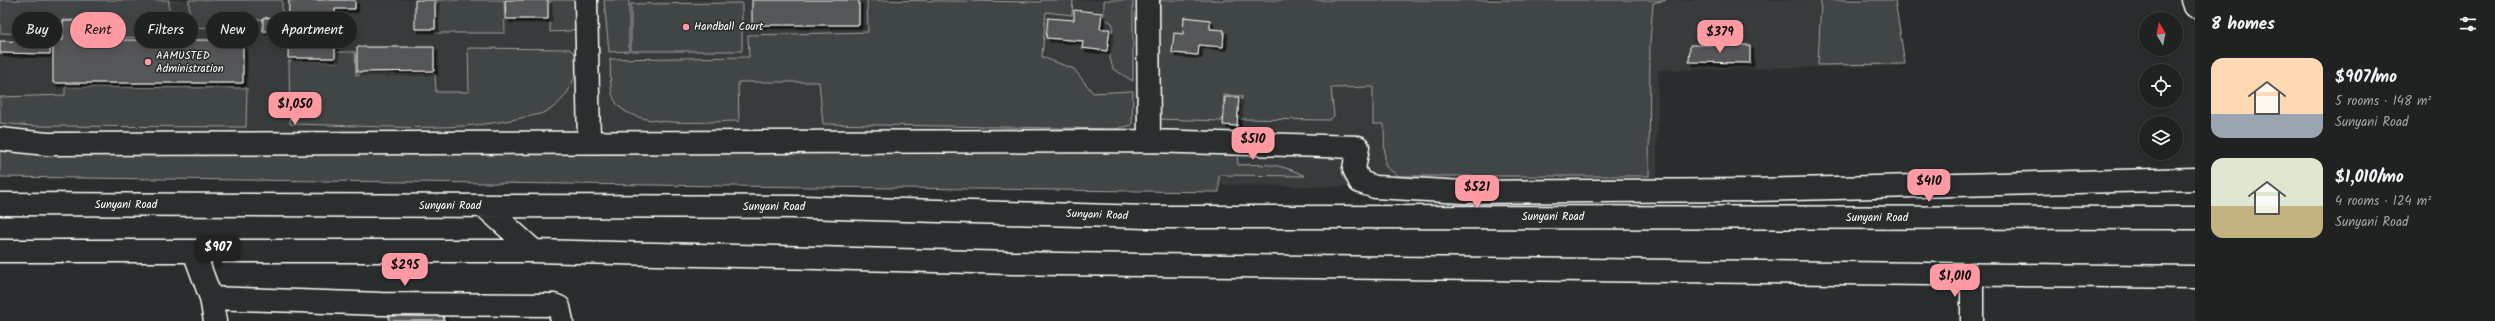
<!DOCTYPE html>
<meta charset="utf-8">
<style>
body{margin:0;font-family:Kalam,sans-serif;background:#282a2a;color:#f1f3f6;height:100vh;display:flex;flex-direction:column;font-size:15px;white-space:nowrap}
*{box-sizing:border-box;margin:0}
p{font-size:13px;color:#a2a4a5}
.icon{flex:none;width:22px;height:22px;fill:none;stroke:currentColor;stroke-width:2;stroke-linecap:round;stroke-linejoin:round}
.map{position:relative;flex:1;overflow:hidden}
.details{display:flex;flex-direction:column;background:#202222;width:300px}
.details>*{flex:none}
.hud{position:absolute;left:12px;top:12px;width:380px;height:36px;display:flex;gap:8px}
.needle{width:26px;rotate:350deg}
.controls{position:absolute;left:2139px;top:12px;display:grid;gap:8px}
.controls a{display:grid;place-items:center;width:44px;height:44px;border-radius:50%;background:#202222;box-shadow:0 2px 10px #0003,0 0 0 1px #3d3f40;font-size:20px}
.price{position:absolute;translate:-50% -34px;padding:0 9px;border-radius:8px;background:#ff9aa2;color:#111;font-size:13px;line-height:26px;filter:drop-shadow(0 1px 2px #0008)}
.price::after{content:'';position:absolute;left:50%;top:24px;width:12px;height:9px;margin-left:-6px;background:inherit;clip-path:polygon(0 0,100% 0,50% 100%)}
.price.active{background:#222;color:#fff}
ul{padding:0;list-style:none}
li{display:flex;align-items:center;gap:12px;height:100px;padding:0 16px}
li span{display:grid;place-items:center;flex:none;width:112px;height:80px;border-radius:12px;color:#555}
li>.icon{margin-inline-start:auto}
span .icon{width:48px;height:48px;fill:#fffc;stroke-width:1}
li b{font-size:17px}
h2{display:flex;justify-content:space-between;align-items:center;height:48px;padding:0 16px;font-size:17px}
.chip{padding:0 14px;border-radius:18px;background:#202222;box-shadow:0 2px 10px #0003,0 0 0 1px #3d3f40;font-size:14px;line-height:36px}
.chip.active{background:#ff9aa2;color:#111}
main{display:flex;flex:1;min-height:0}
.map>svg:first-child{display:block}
.built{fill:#373a3b}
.green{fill:#414445;stroke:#a0a2a2}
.building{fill:#555758;stroke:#fff;filter:url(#shadow)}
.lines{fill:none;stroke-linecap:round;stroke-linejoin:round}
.minor-casing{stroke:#fff;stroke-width:25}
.major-casing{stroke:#fff;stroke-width:25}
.minor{stroke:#2a2d2e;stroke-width:22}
.major{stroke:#2a2d2e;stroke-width:22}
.poi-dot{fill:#ff9aa2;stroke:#2a2d2e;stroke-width:1.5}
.labels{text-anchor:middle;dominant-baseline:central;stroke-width:3;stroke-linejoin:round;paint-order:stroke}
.poi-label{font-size:11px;fill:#fff;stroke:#2a2d2e;text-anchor:start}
.street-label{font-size:11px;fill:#fff;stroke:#2a2d2e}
</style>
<main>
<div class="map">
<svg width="2195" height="321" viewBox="0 0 2195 321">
<defs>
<filter id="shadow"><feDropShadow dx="3.5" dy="3.5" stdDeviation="0" flood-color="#0009"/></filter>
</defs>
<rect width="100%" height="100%" fill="#2a2d2e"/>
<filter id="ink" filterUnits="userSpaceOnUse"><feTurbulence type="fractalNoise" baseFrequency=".025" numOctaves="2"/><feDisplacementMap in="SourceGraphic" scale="8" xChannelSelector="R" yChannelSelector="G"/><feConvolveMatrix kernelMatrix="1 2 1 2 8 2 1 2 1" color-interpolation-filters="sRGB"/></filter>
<g filter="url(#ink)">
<path class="built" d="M 0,0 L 1893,0 L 1901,66 L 1658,70 L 1657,189 L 0,175 Z"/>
<path class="green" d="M 0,0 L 169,0 L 169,37 L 79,38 L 79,20 L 63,20 L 62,35 L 0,33 Z
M 189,0 L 282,0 L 282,19 L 218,20 L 218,27 L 189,28 Z
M 437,0 L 504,0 L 505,33 L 436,33 Z
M 550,0 L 578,0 L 577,28 L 570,31 L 550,32 Z
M 604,0 L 629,0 L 629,51 L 609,52 Z
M 867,0 L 1041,2 L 1041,0 L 1073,0 L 1072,15 L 1046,12 L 1042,57 L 1074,69 L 1093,93 L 1133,91 L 1132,125 L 1115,129 L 823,124 L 819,82 L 738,82 L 739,121 C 710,121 627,131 614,99 C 609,88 611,70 610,59 L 749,57 L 748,35 L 868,32 Z
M 1104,0 L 1133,0 L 1133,81 L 1113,69 L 1110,58 L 1113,24 L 1104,18 Z
M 1160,0 L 1666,0 L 1653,3 L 1650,43 L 1649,176 L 1398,176 L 1385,166 L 1384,124 L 1373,124 L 1373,87 L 1331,88 L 1334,116 L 1329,120 L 1240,119 L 1242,96 L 1224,95 L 1222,121 L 1157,119 Z
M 1821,0 L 1895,0 L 1905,64 L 1818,65 Z
M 742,3 L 742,51 L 631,51 L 631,4 Z
M 468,48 L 569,49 L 578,55 C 577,78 569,98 548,111 C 540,115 529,116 521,118 C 449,134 365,125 290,124 L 289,61 L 337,62 L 337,52 L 355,52 L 356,75 L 435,74 L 436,92 L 469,92 Z
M 65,87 L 247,88 L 246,127 L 32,126 L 0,123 L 0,97 L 65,95 Z
M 0,146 L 1237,150 L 1238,165 C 1266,164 1280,163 1305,176 L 1219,175 L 1219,192 L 0,177 Z"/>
<path class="building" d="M 289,0 L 355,0 L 355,9 L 335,9 L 335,58 L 288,58 Z
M 415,0 L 435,0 L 435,29 L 415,29 Z
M 505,0 L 548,0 L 548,19 L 506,19 Z
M 752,0 L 859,0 L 859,25 L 752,25 Z
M 1074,10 L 1102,13 L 1100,29 L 1110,29 L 1107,51 L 1082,48 L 1083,41 L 1046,38 L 1048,18 L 1074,20 Z
M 280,17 L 281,31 L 263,31 L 263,18 Z
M 1184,17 L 1210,20 L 1210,29 L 1224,30 L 1223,47 L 1199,45 L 1198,55 L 1172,53 L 1174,33 L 1183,34 Z
M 63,21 L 79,21 L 78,40 L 220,40 L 220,21 L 236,21 L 236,40 L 243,40 L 243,83 L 53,83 L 53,40 L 63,40 Z
M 0,41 L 51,42 L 50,54 L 0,53 Z
M 1690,45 L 1750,45 L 1750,63 L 1689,62 Z
M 357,47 L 434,47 L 434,71 L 357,72 Z
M 1225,97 L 1239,97 L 1237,126 L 1223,125 Z
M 443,312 L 444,321 L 389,321 L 389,314 Z"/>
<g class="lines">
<g class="minor-casing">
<path id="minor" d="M 586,0 L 589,142
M 1148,0 L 1149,141
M 2193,0 L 2195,6
M 0,139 L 47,144 L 1149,141 L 1358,147 L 1354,169 L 1360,182 L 1375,187 L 1464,192 L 1755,190 L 2195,179
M 194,252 L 211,298 L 215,321
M 211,298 L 381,304 L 554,305 L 559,307 L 562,321
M 1972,321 L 1972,274"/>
</g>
<g class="major-casing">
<path id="major" d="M 0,204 L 803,207 L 1146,217 L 2195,218
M 484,206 L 534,251
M 0,251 L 534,251 L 1057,264 L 2195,277"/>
</g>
<use href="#minor" class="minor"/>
<use href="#major" class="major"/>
</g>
</g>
<g class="poi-dot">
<circle cx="686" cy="27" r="4"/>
<circle cx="148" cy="62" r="4"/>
</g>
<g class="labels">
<g class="poi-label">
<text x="694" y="27">Handball Court</text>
<text x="156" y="56">AAMUSTED<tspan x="156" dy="13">Administration</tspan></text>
</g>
<g class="street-label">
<text x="126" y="205">Sunyani Road</text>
<text x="450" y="206">Sunyani Road</text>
<text x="774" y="207">Sunyani Road</text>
<text transform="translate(1097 215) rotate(2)">Sunyani Road</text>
<text x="1553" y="217">Sunyani Road</text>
<text x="1877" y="218">Sunyani Road</text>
</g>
</g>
</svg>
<div class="controls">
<a><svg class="needle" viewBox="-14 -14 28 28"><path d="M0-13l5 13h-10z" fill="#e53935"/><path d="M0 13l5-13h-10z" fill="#a2a4a5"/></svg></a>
<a><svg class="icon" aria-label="locate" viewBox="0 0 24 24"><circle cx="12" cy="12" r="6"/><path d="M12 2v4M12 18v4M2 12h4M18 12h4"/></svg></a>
<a><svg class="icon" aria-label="layers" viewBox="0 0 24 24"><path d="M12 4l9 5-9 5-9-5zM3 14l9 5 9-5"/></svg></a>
</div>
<b class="price" style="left:1720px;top:54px">$379</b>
<b class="price" style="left:295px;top:126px">$1,050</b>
<b class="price" style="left:1253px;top:161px">$510</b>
<b class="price" style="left:1929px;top:203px">$410</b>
<b class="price" style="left:1477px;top:209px">$521</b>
<b class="price active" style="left:218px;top:269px">$907</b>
<b class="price" style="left:405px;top:287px">$295</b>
<b class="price" style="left:1955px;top:298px">$1,010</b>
<div class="hud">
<a class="chip">Buy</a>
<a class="chip active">Rent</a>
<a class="chip">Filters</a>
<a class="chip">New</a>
<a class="chip">Apartment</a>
</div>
</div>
<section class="details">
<h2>8 homes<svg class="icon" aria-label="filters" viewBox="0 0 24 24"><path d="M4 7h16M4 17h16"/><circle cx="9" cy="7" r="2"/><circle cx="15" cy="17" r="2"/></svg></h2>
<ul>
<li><span style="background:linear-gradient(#ffd9b3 70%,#9aa5b1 0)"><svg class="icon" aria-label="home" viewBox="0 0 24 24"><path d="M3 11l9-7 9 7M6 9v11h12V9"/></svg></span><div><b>$907/mo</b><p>5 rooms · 148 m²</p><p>Sunyani Road</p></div></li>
<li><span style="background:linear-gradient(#dfe7d0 60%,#c2b280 0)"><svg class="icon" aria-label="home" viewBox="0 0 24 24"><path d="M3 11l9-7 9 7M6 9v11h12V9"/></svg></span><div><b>$1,010/mo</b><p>4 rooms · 124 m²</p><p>Sunyani Road</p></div></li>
</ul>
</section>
</main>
